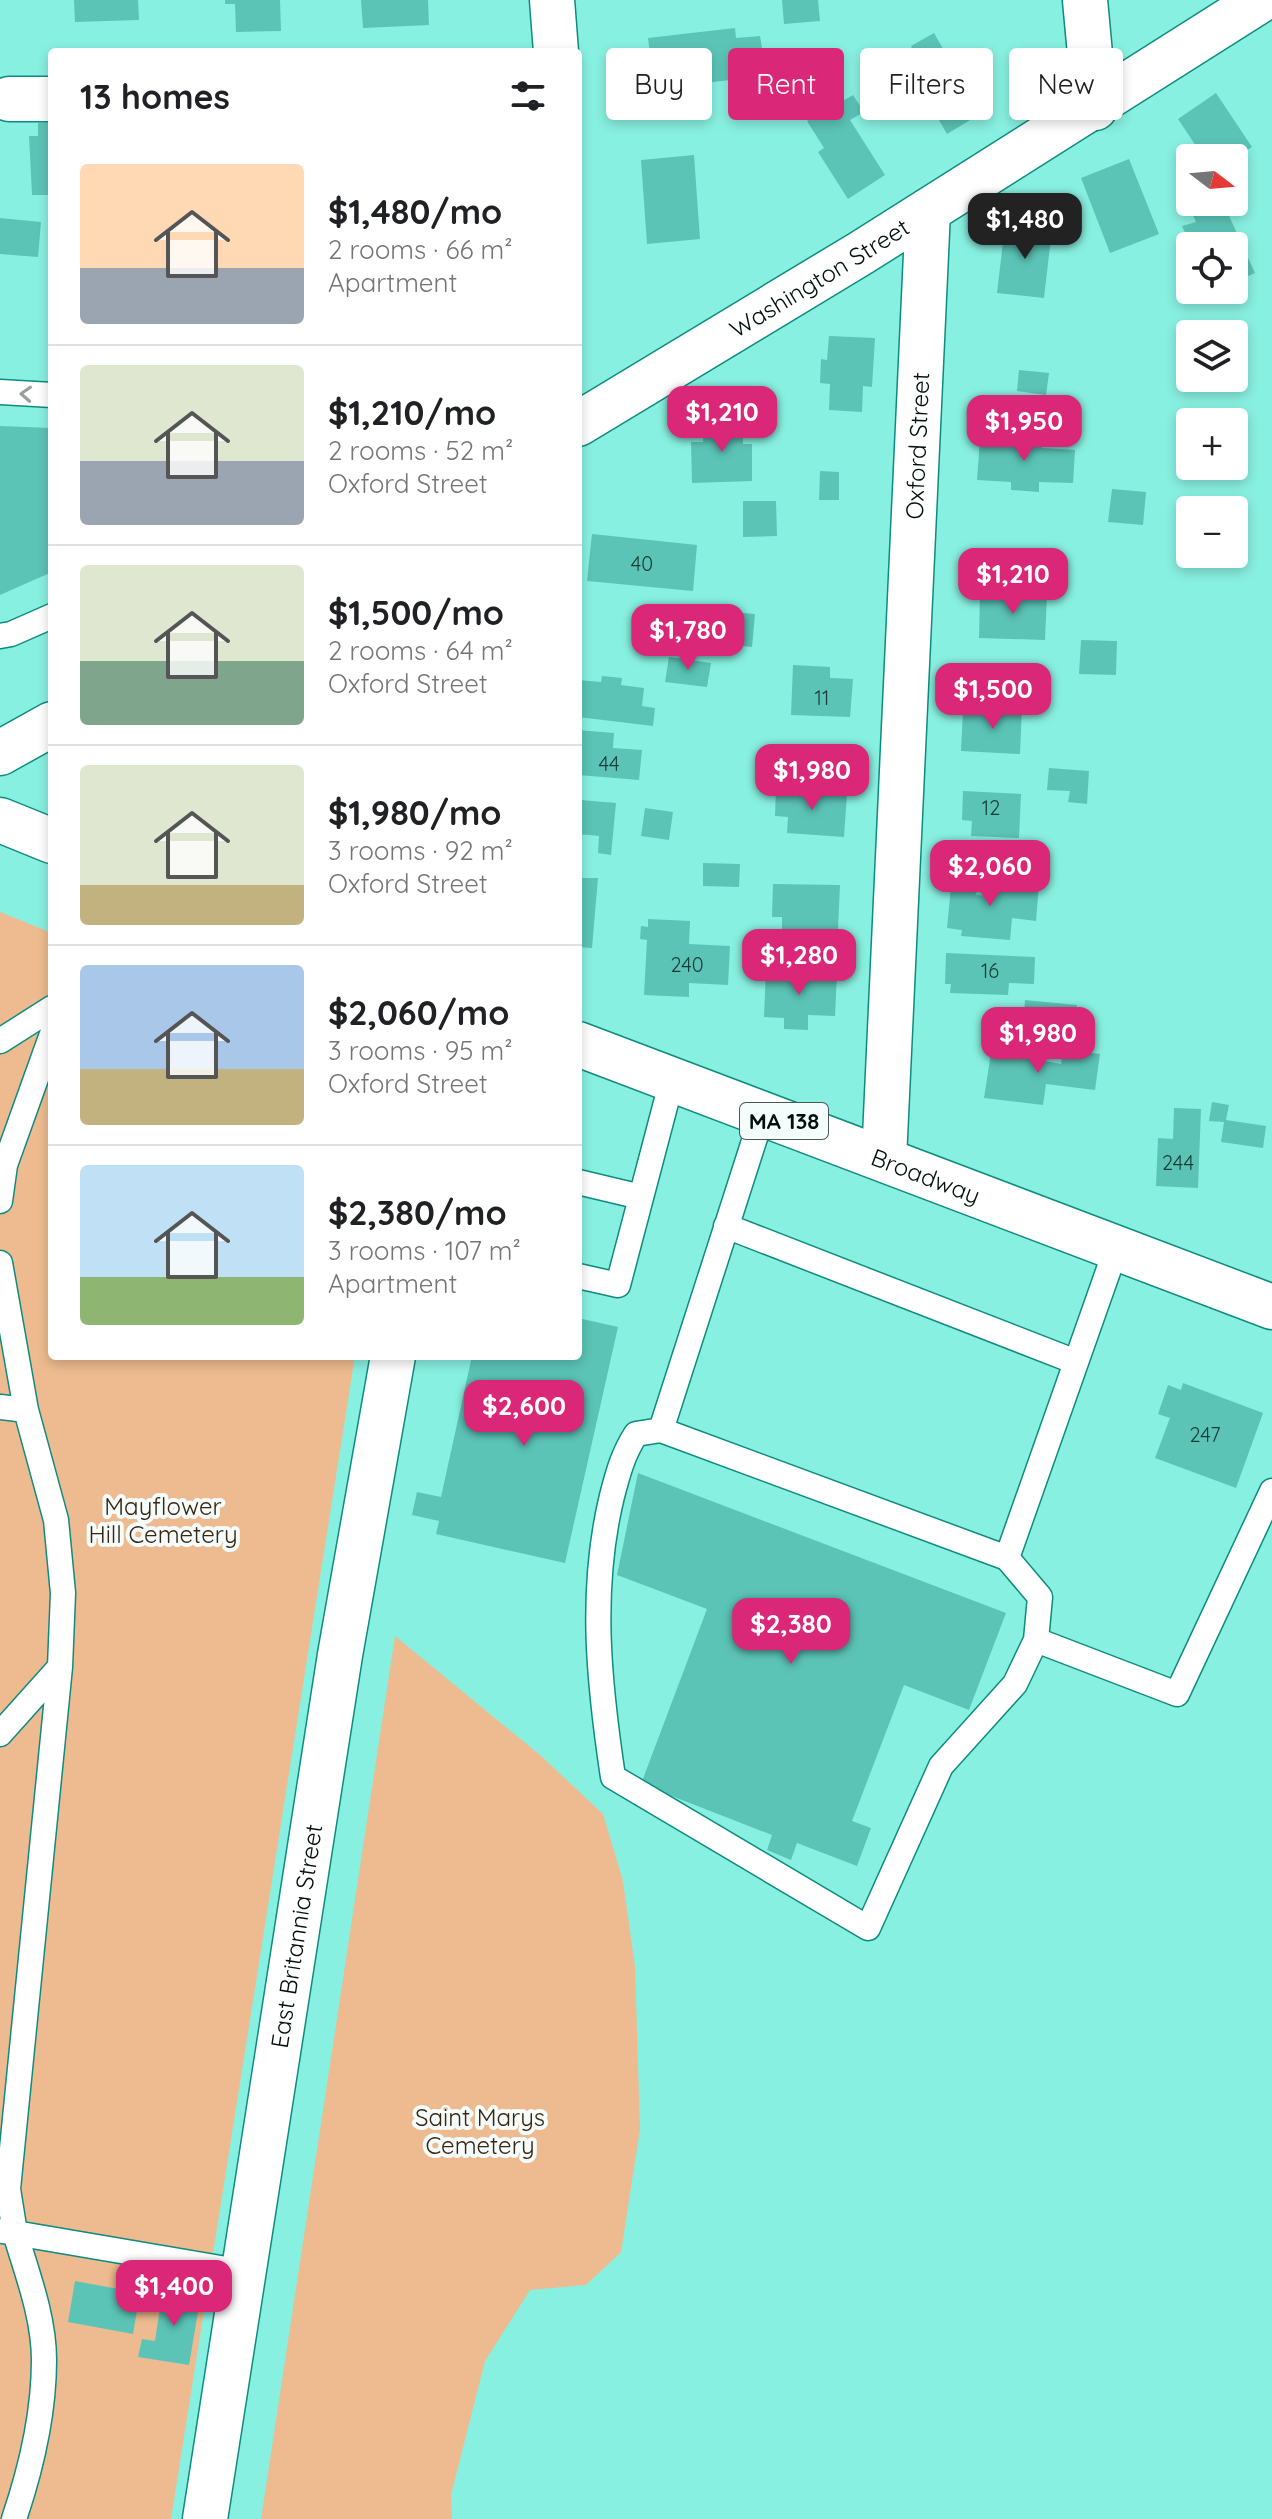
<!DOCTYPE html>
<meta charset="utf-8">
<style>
body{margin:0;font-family:Quicksand,sans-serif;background:#f2f2f2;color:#202124;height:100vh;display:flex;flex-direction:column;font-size:30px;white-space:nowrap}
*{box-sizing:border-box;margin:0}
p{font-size:26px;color:#757577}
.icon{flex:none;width:44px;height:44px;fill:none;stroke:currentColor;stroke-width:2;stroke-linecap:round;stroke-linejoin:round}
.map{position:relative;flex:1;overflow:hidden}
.side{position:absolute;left:48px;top:48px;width:534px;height:1312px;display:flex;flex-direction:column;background:#fff;border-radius:8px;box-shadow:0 4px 12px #0003}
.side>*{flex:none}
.hud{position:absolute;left:606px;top:48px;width:546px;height:72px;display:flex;gap:16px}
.needle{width:52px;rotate:106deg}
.buttons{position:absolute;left:1176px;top:144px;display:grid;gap:16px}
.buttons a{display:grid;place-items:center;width:72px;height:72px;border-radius:8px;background:#fff;box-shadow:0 4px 12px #0003;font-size:40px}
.price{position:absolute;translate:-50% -68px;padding:0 18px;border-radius:16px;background:#db2777;color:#fff;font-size:26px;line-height:52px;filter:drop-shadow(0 2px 4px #0008)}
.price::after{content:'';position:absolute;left:50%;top:48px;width:24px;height:18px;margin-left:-12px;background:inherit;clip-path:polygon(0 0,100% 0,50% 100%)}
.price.on{background:#222;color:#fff}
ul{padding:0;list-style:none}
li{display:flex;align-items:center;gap:24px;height:200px;padding:0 32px}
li+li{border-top:2px solid #e0e0e0}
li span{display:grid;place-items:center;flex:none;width:224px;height:160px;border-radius:8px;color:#555}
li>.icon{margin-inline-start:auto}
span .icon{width:96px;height:96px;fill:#fffc;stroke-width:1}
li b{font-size:34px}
h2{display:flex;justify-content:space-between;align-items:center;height:96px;padding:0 32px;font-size:34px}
.tag{padding:0 28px;border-radius:8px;background:#fff;box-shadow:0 4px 12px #0003;font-size:28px;line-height:72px}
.tag.on{background:#db2777;color:#fff}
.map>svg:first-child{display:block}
.green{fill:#edbb8f}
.building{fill:#5bc4b6}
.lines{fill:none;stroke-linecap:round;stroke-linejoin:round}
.service-casing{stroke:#0d8c7f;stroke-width:27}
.minor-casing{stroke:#0d8c7f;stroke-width:47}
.tertiary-casing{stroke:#0d8c7f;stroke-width:47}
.primary-casing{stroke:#0d8c7f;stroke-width:47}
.service{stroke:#fff;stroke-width:24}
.minor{stroke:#fff;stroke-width:44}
.tertiary{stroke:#fff;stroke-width:44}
.primary{stroke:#fff;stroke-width:44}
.oneway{stroke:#999f9f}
.labels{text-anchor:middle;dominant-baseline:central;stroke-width:8;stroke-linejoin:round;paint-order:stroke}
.number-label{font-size:20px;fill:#173d38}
.shield{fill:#f4fdfb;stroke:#495755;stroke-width:2}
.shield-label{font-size:22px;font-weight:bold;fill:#00100e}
.street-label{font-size:24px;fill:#00100e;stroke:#f4fdfb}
.park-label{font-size:24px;fill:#3b250f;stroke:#f4fdfb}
</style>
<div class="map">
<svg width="1272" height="2519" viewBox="0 0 1272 2519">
<rect width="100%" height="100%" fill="#88f0e0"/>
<path class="green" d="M 0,912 L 47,931 L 52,941 L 52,1356 L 355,1356 L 171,2519 L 0,2519 Z
M 395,1636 L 540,1755 L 603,1814 L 623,1881 L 635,1967 L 640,2129 L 621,2252 L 586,2285 L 530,2290 L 485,2361 L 451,2495 L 452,2519 L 261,2519 Z"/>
<path class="building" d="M 74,0 L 138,0 L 139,20 L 75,22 Z
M 225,0 L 280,0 L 281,31 L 236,32 L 235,4 L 225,4 Z
M 361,0 L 428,0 L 429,25 L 363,28 Z
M 782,0 L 818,0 L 820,21 L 784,24 Z
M 735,28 L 736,38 L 760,36 L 762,48 L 753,49 L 756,77 L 678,86 L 677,75 L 653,78 L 648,38 Z
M 934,33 L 950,61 L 955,58 L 985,111 L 947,134 L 905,61 L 915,55 L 911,46 Z
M 837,92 L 843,101 L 853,95 L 864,112 L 850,120 L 885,175 L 848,199 L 818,152 L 824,148 L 807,121 L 827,108 L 823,101 Z
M 1216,93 L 1252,147 L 1234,159 L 1204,158 L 1178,119 Z
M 52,122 L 52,195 L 32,195 L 29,136 L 38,136 L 38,123 Z
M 694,155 L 700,239 L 647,244 L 641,160 Z
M 1129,159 L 1159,234 L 1110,253 L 1081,178 Z
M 1208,203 L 1214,212 L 1225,207 L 1255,273 L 1234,282 L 1234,246 L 1191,246 L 1182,226 L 1196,222 L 1191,211 Z
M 0,218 L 41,222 L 38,257 L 0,254 Z
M 1005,225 L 1052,229 L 1044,298 L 997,293 Z
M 829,336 L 875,338 L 872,387 L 863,386 L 862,412 L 829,410 L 830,384 L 820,383 L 821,359 L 827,360 Z
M 1019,370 L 1049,373 L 1046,395 L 1017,391 Z
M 743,417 L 743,444 L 752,444 L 752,481 L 692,483 L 691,442 L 703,442 L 703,431 L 712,430 L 712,418 Z
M 0,426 L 52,428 L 52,572 L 0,595 Z
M 1019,436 L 1043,437 L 1042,448 L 1075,450 L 1073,483 L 1039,482 L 1039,492 L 1011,490 L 1011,482 L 977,480 L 980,439 L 1019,442 Z
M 820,471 L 839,472 L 839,500 L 819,500 Z
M 1112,489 L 1146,492 L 1143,525 L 1108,522 Z
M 743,501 L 776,501 L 777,536 L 743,537 Z
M 592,534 L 697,545 L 693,591 L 587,581 Z
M 980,592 L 1047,594 L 1045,640 L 979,638 Z
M 721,611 L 755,614 L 752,647 L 718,644 Z
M 1081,640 L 1117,641 L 1116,675 L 1079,674 Z
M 669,657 L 711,663 L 707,687 L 665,682 Z
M 793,665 L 830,667 L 830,678 L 853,679 L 850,717 L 791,715 Z
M 602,676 L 622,678 L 621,685 L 644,688 L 642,706 L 655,708 L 653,726 L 578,717 L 578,680 L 601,682 Z
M 998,705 L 1022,707 L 1020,754 L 961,751 L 963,710 L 997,712 Z
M 578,730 L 614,733 L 613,748 L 642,750 L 639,780 L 578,775 Z
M 1049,768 L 1089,771 L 1087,804 L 1068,802 L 1070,791 L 1047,790 Z
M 776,789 L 847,794 L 844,837 L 787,833 L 788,817 L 775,816 Z
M 963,791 L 1021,794 L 1019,838 L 971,836 L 972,821 L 962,820 Z
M 581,800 L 616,803 L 611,855 L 598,853 L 599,836 L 578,834 Z
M 645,808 L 673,812 L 669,840 L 641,836 Z
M 703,863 L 740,864 L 739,887 L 703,886 Z
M 952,877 L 978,879 L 976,895 L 988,896 L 989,886 L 1011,889 L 1012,881 L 1039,884 L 1036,921 L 1012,918 L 1010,940 L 961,936 L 962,930 L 947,928 Z
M 578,878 L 598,878 L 592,948 L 578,947 Z
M 773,884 L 840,885 L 838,929 L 818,929 L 817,935 L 782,934 L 782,917 L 772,917 Z
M 648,919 L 690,921 L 689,944 L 730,946 L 728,985 L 689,983 L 689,997 L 644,995 L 647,940 L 640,939 L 641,926 L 648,927 Z
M 946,953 L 1035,957 L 1034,984 L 1009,983 L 1008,995 L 950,993 L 951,984 L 945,984 Z
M 766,970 L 837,973 L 835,1016 L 808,1015 L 808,1030 L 784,1029 L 784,1018 L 764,1017 Z
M 1025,1000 L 1077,1005 L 1073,1036 L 1023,1032 Z
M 1023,1046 L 1046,1049 L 1044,1061 L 1061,1064 L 1063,1050 L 1100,1054 L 1095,1090 L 1046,1084 L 1043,1105 L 984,1098 L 991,1053 L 1022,1057 Z
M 1212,1102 L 1229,1105 L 1226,1120 L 1266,1126 L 1263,1148 L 1221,1142 L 1224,1122 L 1209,1121 Z
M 1174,1108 L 1201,1109 L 1198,1188 L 1156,1186 L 1158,1138 L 1173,1139 Z
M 578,1318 L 618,1327 L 565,1563 L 436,1534 L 439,1521 L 412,1515 L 417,1492 L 441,1497 L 472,1356 L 578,1356 Z
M 1183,1383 L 1263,1413 L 1236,1488 L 1155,1458 L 1170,1418 L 1158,1414 L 1168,1385 L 1181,1390 Z
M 638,1473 L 1006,1613 L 969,1710 L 904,1685 L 852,1821 L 871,1828 L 857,1866 L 797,1843 L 791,1860 L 767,1850 L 772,1835 L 641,1784 L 707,1609 L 617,1575 Z
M 75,2281 L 140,2293 L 133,2334 L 68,2322 Z
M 163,2288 L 201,2294 L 189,2365 L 138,2357 L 142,2339 L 155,2341 Z"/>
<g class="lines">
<g class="service-casing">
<path id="service" d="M 0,392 L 52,395
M 0,636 L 11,634 L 52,616
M 0,1041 L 52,1008
M 763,1113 L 661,1430 L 1007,1558 L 1116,1249
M 578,1182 L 641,1197
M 0,1201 L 5,1165 L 52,1034
M 726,1226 L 1076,1362
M 0,1263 L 26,1410 L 0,1407
M 578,1276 L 618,1285 L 672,1080
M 26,1410 L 56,1520 L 63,1593 L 60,1667
M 661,1430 L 636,1434 C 623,1454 618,1473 612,1496 C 589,1590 599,1684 613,1777 L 868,1928 L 941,1766 L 1015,1684 L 1036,1640 L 1040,1597 L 1007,1558
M 1036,1640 L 1177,1694 L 1272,1491
M 0,1734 L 60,1667 L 8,2189 L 15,2233 L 244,2272
M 2,2231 L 15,2233 C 27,2273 44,2317 44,2360 C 44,2413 31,2469 14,2519"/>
</g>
<g class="minor-casing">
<g id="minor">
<path d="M 1085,0 L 1095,108"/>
<path d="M 9,99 L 52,99"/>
<path id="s1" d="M 884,1159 L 928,211"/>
<path id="s2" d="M 205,2519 L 340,1655 L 393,1356"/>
</g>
</g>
<g class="tertiary-casing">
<g id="tertiary">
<path d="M 552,0 L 556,52"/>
<path id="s3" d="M 578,424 L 861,253 L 1261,0"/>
<path d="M 0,753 L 52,724"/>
</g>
</g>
<g class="primary-casing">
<g id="primary">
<path d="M 0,820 L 52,841"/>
<path id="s4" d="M 578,1044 L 1272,1307"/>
</g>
</g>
<use href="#service" class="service"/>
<use href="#minor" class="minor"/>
<use href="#tertiary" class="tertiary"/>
<use href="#primary" class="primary"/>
</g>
<defs><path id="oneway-chevron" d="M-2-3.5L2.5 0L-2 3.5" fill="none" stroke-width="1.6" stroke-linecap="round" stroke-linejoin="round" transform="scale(2)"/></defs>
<use class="oneway" href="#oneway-chevron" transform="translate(26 394) rotate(-177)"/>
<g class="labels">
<g class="number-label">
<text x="642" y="563">40</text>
<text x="822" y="697">11</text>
<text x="609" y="763">44</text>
<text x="991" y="807">12</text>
<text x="687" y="964">240</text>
<text x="990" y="970">16</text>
<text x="1178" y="1162">244</text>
<text x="1205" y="1434">247</text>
</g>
<rect class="shield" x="740" y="1103" width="88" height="36" rx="6"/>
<g class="shield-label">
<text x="784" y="1121">MA 138</text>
</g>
<g class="street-label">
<text stroke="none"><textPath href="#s3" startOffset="282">Washington Street</textPath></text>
<text stroke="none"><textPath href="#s1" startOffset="714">Oxford Street</textPath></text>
<text stroke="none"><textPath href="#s4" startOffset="372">Broadway</textPath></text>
<text stroke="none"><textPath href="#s2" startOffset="590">East Britannia Street</textPath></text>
</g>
<g class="park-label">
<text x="163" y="1506">Mayflower<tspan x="163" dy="28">Hill Cemetery</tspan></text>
<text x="480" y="2117">Saint Marys<tspan x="480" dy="28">Cemetery</tspan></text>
</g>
</g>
</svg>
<div class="buttons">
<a><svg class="needle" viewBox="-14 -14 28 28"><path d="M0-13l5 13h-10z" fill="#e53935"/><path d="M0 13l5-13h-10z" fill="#757577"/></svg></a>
<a><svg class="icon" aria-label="locate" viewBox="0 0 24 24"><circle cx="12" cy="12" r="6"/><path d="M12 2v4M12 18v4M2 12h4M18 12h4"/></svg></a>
<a><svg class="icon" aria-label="layers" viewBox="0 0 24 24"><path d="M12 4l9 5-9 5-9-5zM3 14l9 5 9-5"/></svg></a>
<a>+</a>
<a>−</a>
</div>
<b class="price on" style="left:1025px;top:261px">$1,480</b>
<b class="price" style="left:722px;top:454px">$1,210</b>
<b class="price" style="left:1024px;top:463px">$1,950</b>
<b class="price" style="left:1013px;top:616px">$1,210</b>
<b class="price" style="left:688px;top:672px">$1,780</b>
<b class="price" style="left:993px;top:731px">$1,500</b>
<b class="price" style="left:812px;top:812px">$1,980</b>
<b class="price" style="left:990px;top:908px">$2,060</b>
<b class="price" style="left:799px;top:997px">$1,280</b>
<b class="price" style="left:1038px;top:1075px">$1,980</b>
<b class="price" style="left:524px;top:1448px">$2,600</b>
<b class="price" style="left:791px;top:1666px">$2,380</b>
<b class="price" style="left:174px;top:2328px">$1,400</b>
<div class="hud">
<a class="tag">Buy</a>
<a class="tag on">Rent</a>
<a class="tag">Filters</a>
<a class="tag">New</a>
</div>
<section class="side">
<h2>13 homes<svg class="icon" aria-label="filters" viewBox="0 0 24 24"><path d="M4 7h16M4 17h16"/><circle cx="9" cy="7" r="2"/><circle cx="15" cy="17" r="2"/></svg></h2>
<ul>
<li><span style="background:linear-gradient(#ffd9b3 65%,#9aa5b1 0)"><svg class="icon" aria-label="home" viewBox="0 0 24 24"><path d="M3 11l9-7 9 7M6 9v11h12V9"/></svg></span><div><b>$1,480/mo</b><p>2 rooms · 66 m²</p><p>Apartment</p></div></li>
<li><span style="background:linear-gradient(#dfe7d0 60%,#9aa5b1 0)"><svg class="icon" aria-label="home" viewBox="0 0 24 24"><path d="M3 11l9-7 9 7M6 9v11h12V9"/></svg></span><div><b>$1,210/mo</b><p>2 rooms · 52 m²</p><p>Oxford Street</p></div></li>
<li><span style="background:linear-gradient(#dfe7d0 60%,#7fa58c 0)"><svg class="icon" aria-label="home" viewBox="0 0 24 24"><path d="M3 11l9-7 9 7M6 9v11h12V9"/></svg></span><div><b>$1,500/mo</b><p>2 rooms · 64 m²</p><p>Oxford Street</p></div></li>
<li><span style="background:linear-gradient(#dfe7d0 75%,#c2b280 0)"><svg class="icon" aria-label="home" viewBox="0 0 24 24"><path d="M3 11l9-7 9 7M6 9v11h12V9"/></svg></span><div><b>$1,980/mo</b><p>3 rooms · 92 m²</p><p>Oxford Street</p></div></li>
<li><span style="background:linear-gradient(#a9c7e8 65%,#c2b280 0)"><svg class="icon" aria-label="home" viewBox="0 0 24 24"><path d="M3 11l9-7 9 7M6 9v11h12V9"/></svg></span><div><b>$2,060/mo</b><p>3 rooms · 95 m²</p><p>Oxford Street</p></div></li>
<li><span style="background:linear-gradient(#bfe0f5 70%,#8fb573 0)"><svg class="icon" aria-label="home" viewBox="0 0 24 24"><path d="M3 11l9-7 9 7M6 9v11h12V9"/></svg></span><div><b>$2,380/mo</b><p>3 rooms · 107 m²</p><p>Apartment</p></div></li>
</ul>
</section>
</div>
